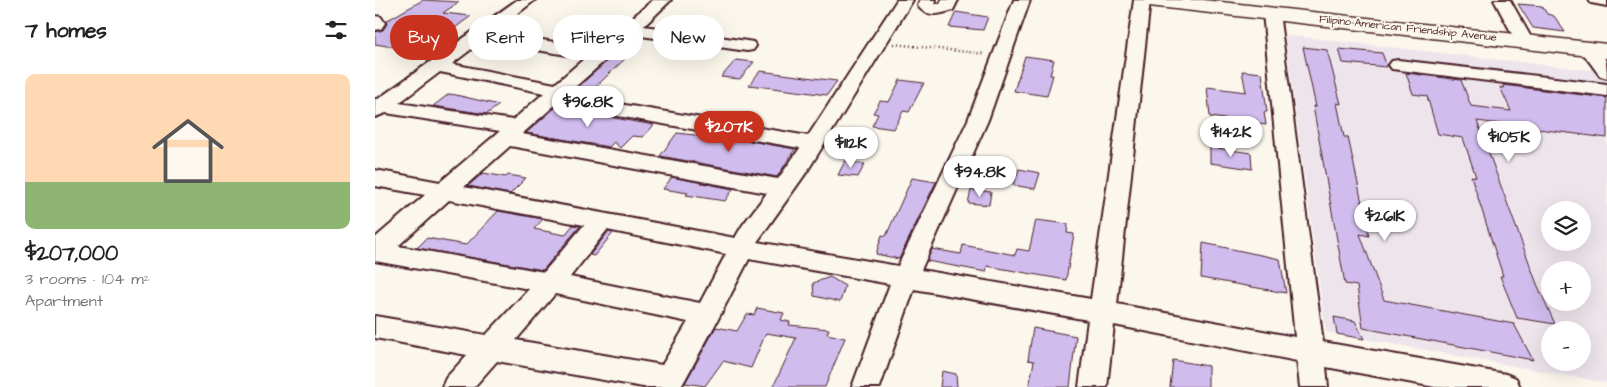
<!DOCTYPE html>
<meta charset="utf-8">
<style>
body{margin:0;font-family:"Architects Daughter",sans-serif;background:#f6f6f6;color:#222;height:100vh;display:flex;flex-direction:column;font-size:19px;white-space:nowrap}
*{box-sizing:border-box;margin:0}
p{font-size:16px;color:#767676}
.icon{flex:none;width:28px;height:28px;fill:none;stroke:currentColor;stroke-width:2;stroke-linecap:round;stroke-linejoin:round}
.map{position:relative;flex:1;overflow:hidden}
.panel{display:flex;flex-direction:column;background:#fff;width:375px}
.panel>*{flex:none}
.banner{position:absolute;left:15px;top:15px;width:475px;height:45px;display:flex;gap:10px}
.fabs{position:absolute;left:1166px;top:201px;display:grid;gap:10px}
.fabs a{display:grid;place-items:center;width:50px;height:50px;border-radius:50%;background:#fff;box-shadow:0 5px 20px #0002;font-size:25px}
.price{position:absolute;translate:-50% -42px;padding:0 11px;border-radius:18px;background:#fff;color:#222;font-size:16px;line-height:32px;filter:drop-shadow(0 1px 2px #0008)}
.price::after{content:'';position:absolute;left:50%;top:30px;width:15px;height:11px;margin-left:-8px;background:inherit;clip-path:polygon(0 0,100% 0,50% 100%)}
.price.on{background:#c8321e;color:#fff}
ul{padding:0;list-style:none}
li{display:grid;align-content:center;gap:10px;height:265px;padding:0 25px}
li span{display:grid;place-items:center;height:155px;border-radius:10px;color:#555}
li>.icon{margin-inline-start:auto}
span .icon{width:90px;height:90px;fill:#fffc;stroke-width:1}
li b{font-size:21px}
h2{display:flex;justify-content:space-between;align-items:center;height:60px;padding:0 25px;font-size:21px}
.chip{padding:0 18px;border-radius:22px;background:#fff;box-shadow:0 5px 20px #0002;font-size:18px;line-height:45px}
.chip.on{background:#c8321e;color:#fff}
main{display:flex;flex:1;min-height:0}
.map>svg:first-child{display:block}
.built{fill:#eee5ec;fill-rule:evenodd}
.building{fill:#d0bced;stroke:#4a1f2b}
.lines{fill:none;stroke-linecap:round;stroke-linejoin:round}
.minor-casing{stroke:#4a1f2b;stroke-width:4}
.major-casing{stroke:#4a1f2b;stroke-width:3}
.path{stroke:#4a1f2b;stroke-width:2.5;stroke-dasharray:1 3;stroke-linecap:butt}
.minor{fill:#fbf7ec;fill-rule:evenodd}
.major{fill:#fbf7ec;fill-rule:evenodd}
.labels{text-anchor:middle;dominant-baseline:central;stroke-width:4;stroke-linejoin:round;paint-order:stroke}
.far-street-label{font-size:11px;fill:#4a1f2b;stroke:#fbf7ec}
</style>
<main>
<section class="panel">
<h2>7 homes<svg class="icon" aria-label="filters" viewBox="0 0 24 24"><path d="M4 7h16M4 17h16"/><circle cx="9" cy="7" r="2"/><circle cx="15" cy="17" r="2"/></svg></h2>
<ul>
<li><span style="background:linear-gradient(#ffd9b3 70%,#8fb573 0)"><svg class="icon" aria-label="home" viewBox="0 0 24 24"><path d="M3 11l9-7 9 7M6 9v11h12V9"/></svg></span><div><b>$207,000</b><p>3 rooms · 104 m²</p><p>Apartment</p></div></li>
</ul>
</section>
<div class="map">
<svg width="1232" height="387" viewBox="0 0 1232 387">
<rect width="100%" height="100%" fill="#fbf7ec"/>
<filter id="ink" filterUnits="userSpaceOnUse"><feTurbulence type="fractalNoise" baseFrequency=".02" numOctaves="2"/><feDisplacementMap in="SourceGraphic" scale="10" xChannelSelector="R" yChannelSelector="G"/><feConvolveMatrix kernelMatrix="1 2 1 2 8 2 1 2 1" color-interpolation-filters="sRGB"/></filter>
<g filter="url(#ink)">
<path class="built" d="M 910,35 L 1232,72 L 1232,383 L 951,332 ZM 1175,210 L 1208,210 L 1208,242 L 1175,242 ZM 1175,270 L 1208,270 L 1208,302 L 1175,302 ZM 1175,330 L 1208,330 L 1208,362 L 1175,362 Z"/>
<path class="building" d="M 48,0 L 84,2 L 68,13 L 96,16 L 65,39 L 81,41 L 64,54 L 0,44 L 0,32 L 8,30 L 12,24 L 11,21 Z
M 1143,4 L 1167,6 L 1172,14 L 1179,16 L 1190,32 L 1158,28 Z
M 581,12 L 613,17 L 608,30 L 574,27 Z
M 213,20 L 231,22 L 207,43 L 189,41 Z
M 928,47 L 952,50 L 966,104 L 962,103 L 969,137 L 973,137 L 994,236 L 985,234 L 1009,300 L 1139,324 L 1158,360 L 988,328 L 982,286 L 970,284 L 938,106 L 941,107 Z
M 964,49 L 1007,53 L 1012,67 L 968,63 Z
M 241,53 L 254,55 L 211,96 L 195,94 Z
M 650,56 L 679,60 L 675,75 L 678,75 L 672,96 L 639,91 Z
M 361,60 L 379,62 L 365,79 L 346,77 Z
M 385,71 L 462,81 L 452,95 L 374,85 Z
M 867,71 L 887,73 L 892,112 L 889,112 L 891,125 L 835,117 L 832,87 L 871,92 Z
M 1031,73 L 1086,80 L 1096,106 L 1136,111 L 1125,87 L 1129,88 L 1128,85 L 1232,98 L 1232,138 L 1102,121 L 1162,284 L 1180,324 L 1142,318 L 1125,276 L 1128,276 L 1096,176 L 1101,177 L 1088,138 L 1063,134 L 1052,96 L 1038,94 Z
M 525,80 L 549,83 L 534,112 L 528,111 L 519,129 L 497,126 L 503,114 L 498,113 L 505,101 L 514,102 Z
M 74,94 L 81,95 L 124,105 L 112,114 L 58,106 Z
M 181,107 L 250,120 L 279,125 L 268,137 L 257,136 L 245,148 L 239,142 L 234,147 L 151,133 Z
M 302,133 L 328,136 L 330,133 L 420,149 L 402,177 L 285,156 Z
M 835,147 L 876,153 L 877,169 L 835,163 Z
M 470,161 L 490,164 L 483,177 L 463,175 Z
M 644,169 L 665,173 L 660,189 L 638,185 Z
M 108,173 L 131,177 L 133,175 L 151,178 L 135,194 L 93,186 Z
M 297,177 L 358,189 L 350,201 L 311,195 L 313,193 L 288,189 Z
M 537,178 L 561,182 L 524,259 L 501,254 L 507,235 L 511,236 Z
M 596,190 L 616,192 L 614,205 L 593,203 Z
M 123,211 L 168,219 L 159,229 L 190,235 L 198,225 L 205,226 L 168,270 L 42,248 L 52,238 L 91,245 Z
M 661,220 L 693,224 L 692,233 L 699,234 L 691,280 L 612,266 L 611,272 L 552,261 L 557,249 L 586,254 L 588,245 L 640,255 L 642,249 L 654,251 Z
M 233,232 L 238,233 L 219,256 L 215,255 Z
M 828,243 L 905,259 L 911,293 L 826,278 Z
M 455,277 L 470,286 L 465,302 L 439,296 L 438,283 Z
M 382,308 L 409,313 L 406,320 L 415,322 L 414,325 L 454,329 L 452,334 L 470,338 L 450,387 L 398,387 L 421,338 L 391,333 L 376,368 L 348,361 L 330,386 L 310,383 L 341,327 L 362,331 L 372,314 L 379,315 Z
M 959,317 L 980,321 L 989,339 L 962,334 Z
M 658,328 L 701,336 L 695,387 L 654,387 L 659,361 L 653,360 Z
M 798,360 L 833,366 L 833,387 L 795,387 Z
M 567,371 L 581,374 L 582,387 L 565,387 Z"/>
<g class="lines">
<g class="minor-casing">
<path id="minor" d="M 142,0 L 160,0 L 119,32 L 221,49 L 278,0 L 296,0 L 269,26 L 372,41 L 378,42 L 381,46 L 378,50 L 372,51 L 259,35 L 191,95 L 433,136 L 522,0 L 538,0 L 433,170 L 382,242 L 523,266 L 593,120 L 639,0 L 655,0 L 613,120 L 546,270 L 716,299 L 759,0 L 775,0 L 742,304 L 920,337 L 888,13 L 890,9 L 902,9 L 904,13 L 948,342 L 1131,374 L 1141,378 L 1145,387 L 1060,387 L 951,367 L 953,387 L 925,387 L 922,361 L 739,325 L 732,387 L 704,387 L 713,320 L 539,289 L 505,387 L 477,387 L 515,284 L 374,259 L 341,323 L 306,387 L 268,387 L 122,361 L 99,387 L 67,387 L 71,378 L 92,355 L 0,338 L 0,316 L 111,335 L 154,289 L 0,261 L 0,238 L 50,195 L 0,186 L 0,170 L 65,182 L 125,131 L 11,113 L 0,117 L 0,99 L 3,99 ZM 107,41 L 210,58 L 180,84 L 77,64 ZM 65,72 L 169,93 L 138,120 L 24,103 ZM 180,105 L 425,148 L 403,179 L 147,134 ZM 135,146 L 392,193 L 367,226 L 360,238 L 89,187 ZM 74,200 L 209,225 L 169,272 L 23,246 ZM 232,230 L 351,254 L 325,303 L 195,277 ZM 180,294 L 313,322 L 287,365 L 141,340 Z
M 545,0 L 561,0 L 560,4 L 565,4 L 567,0 L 583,0 L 578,10 C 566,14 551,18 543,6 Z
M 1119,0 L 1135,0 L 1158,41 L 1155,45 L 1149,46 L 1143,45 Z
M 1214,0 L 1232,0 L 1232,6 L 1216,3 Z
M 0,16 L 6,17 L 10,23 L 6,29 L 0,30 Z
M 1214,44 C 1231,48 1232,63 1232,78 L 1225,76 L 1205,49 L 1208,45 Z
M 1023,60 L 1232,84 L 1232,96 L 1017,69 L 1014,65 L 1017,61 Z"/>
</g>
<g class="major-casing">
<path id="major" d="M 764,0 L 828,0 L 1232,44 L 1232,58 L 774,6 L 767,4 Z"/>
</g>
<path class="path" d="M 519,44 L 610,54"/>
<use href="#minor" class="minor"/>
<use href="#major" class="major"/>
</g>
</g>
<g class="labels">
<g class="far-street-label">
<text transform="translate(1033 28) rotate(6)">Filipino-American Friendship Avenue</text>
</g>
</g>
</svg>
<div class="fabs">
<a><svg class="icon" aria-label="layers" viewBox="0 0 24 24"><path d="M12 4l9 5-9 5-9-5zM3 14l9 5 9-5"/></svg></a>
<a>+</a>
<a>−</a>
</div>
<b class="price" style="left:213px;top:128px">$96.8K</b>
<b class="price on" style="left:354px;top:153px">$207K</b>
<b class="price" style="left:856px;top:158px">$142K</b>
<b class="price" style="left:1134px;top:163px">$105K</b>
<b class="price" style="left:476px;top:169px">$112K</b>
<b class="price" style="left:605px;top:198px">$94.8K</b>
<b class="price" style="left:1010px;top:242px">$261K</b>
<div class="banner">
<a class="chip on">Buy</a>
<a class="chip">Rent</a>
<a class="chip">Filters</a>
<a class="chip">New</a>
</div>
</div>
</main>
